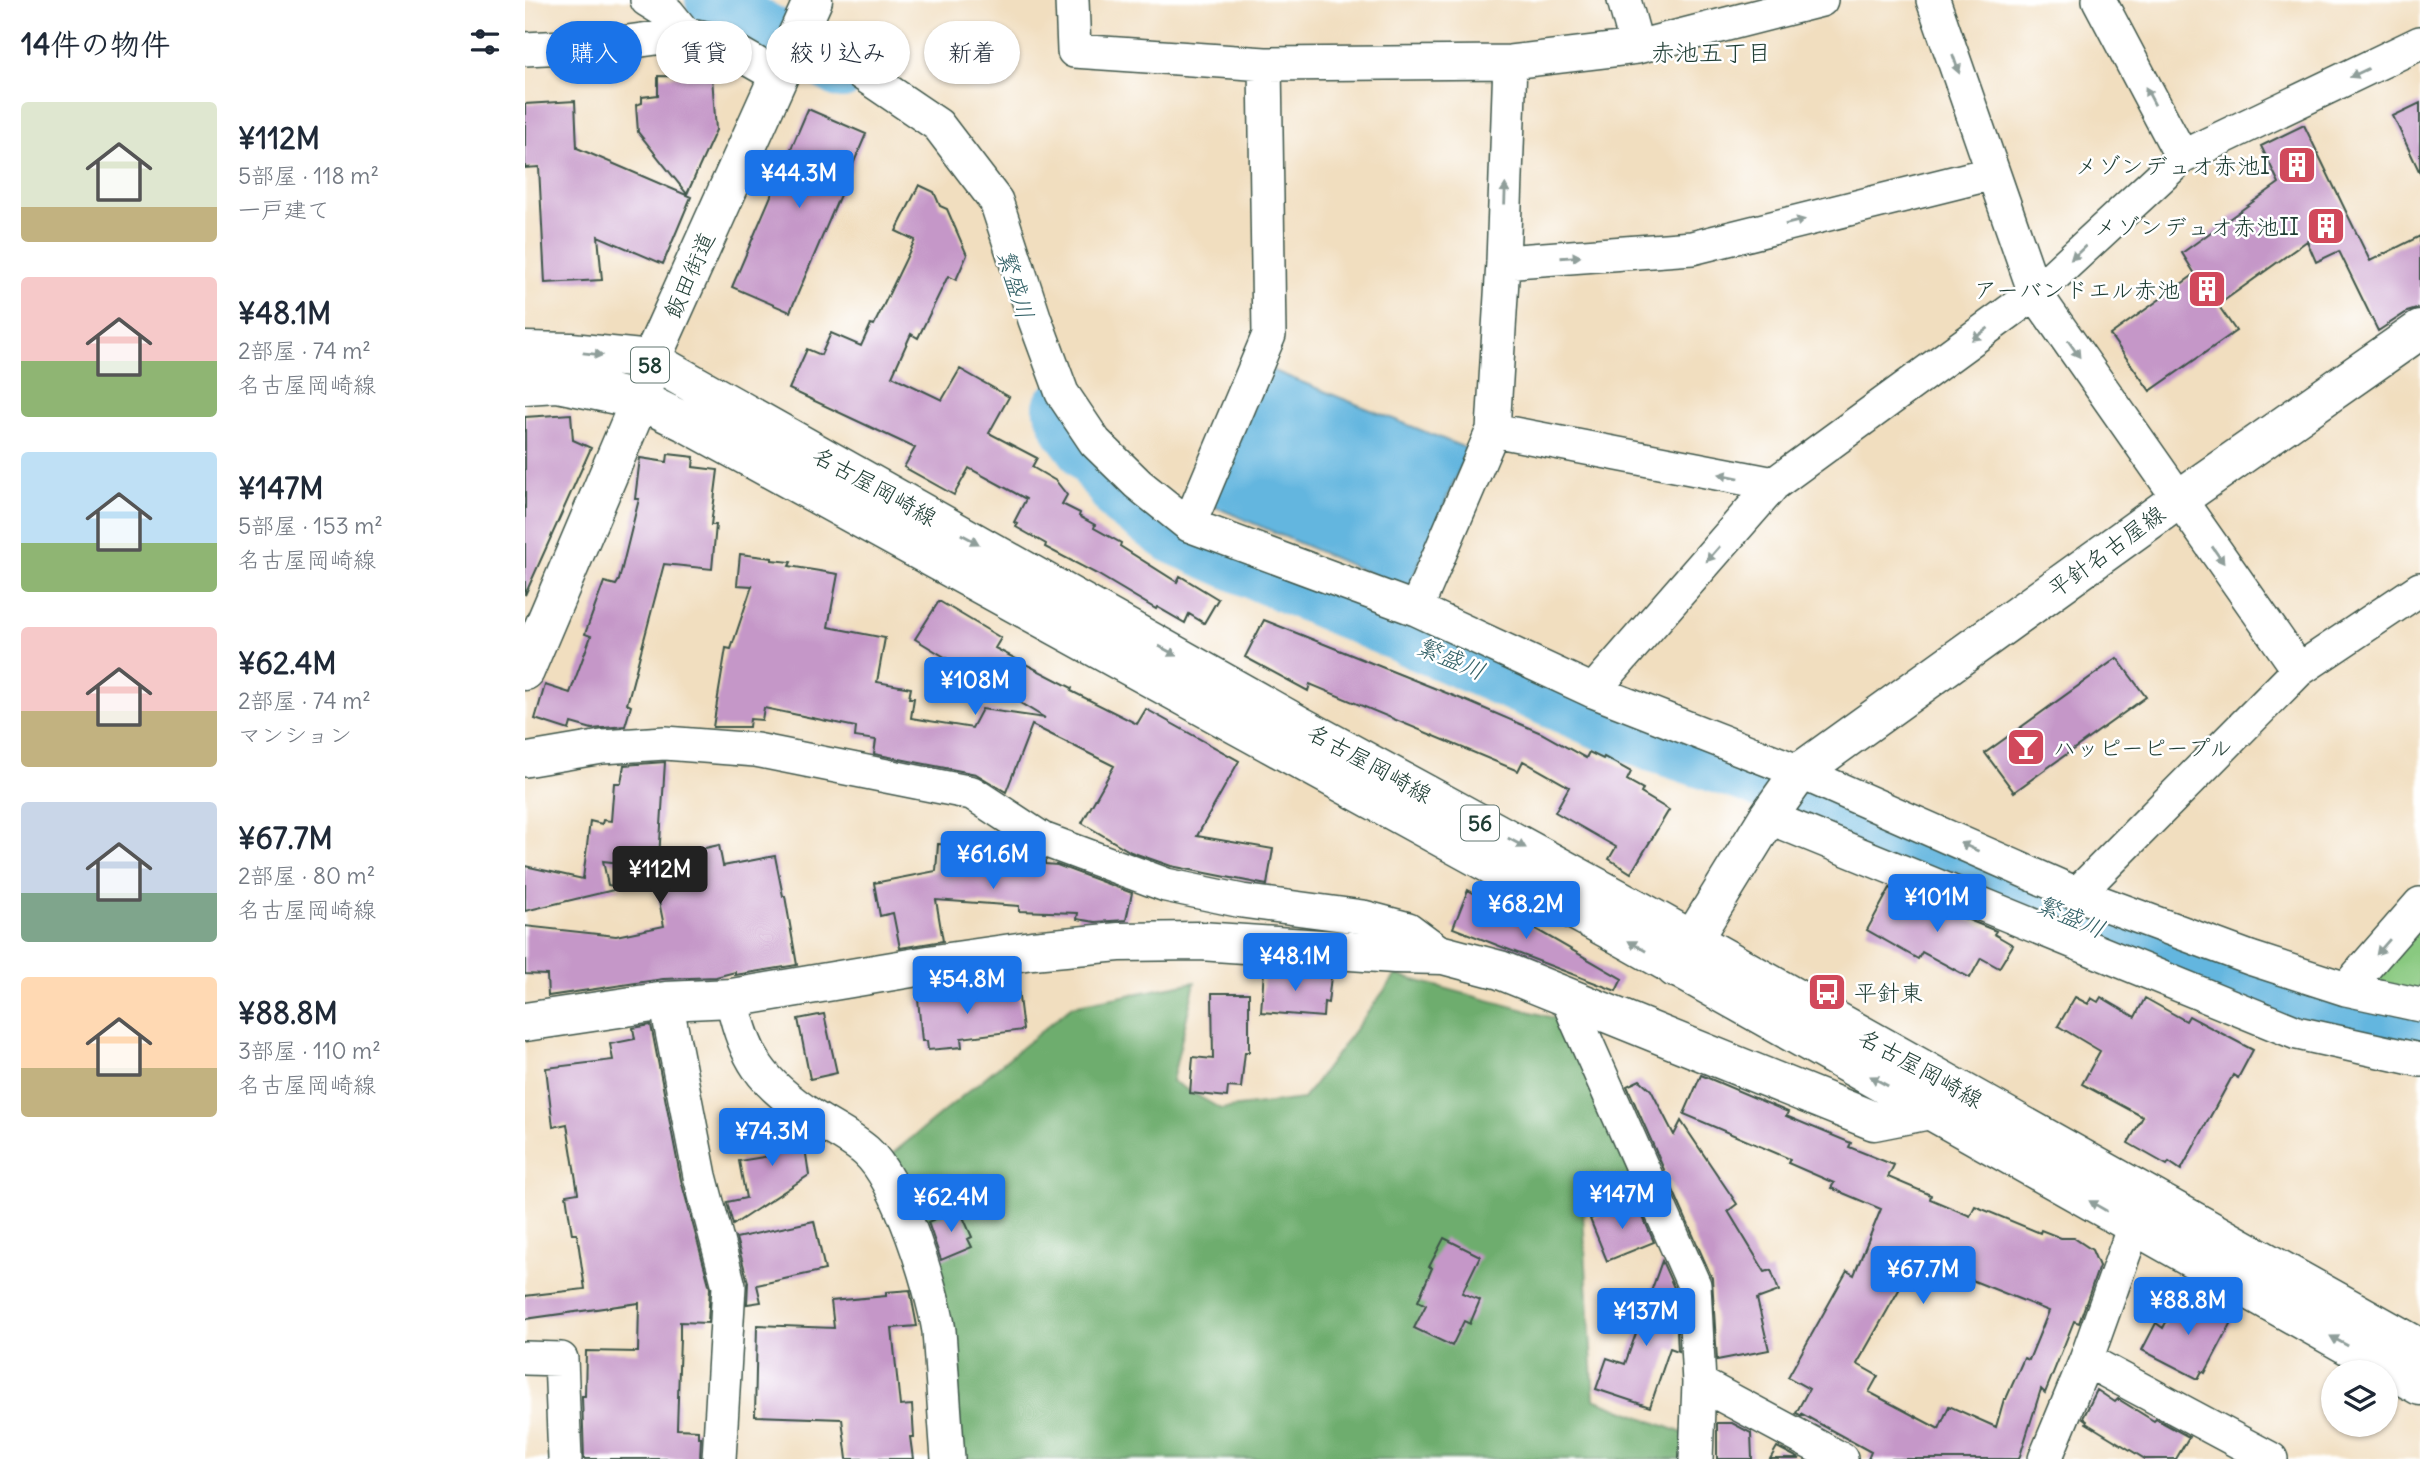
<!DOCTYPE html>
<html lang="ja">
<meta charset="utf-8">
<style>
body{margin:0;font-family:Delius,"Klee One",sans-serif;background:#f2f2f3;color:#1f2937;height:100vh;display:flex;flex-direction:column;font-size:26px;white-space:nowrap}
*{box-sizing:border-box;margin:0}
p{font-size:23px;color:#747a83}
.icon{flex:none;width:38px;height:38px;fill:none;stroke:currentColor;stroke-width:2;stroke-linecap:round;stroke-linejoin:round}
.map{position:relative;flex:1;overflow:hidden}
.details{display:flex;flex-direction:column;background:#fff;width:525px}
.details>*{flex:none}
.banner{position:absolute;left:21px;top:21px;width:665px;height:63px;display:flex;gap:14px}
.controls{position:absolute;left:1796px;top:1360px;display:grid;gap:14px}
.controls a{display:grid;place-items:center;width:77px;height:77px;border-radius:50%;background:#fff;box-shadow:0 2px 5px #0004;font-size:35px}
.price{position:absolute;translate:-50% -60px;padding:0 16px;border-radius:7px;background:#1a73e8;color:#fff;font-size:23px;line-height:46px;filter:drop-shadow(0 2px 4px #0008)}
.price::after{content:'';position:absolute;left:50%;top:42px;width:21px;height:16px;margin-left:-10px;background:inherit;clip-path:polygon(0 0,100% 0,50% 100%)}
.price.current{background:#222;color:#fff}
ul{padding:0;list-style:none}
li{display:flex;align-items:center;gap:21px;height:175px;padding:0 21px}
li span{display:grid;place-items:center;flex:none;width:196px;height:140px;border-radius:7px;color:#555}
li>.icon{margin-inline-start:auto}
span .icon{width:84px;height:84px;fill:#fffc;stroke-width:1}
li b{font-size:30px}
h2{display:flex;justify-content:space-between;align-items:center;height:84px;padding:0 21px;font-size:30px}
.pill{padding:0 24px;border-radius:32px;background:#fff;box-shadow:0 2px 5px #0004;font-size:24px;line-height:63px}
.pill.current{background:#1a73e8;color:#fff}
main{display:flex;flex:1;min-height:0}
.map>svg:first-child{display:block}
.green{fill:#89c980;stroke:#54835a;stroke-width:2}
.forest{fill:#6ead6e;stroke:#467551;stroke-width:2}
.water{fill:#63b6df;stroke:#417a8a;stroke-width:2}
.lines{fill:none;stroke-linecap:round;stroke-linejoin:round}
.river{stroke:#63b6df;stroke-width:54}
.building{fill:#c597c8;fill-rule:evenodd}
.minor-casing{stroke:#3e5549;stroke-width:36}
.tertiary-casing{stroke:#3e5549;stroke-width:41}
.primary-casing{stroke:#3e5549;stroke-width:41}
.minor{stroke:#fff;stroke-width:33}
.tertiary{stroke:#fff;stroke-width:38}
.primary{stroke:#fff;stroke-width:38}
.oneway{fill:#8f9e9a}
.labels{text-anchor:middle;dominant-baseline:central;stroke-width:5;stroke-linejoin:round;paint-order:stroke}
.shield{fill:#fff;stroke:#627771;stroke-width:2}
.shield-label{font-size:21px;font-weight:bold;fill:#1f3d34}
.poi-label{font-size:23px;fill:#1f3d34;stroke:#fff;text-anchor:end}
.street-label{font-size:23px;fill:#1f3d34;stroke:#fff}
.neighbourhood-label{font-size:24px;fill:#1f3d34;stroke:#fff}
.water-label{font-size:24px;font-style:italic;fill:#336167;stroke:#fff}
</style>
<main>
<section class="details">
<h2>14件の物件<svg class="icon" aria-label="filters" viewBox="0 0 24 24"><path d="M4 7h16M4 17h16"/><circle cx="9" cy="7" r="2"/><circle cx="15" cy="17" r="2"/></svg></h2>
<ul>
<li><span style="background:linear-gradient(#dfe7d0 75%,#c2b280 0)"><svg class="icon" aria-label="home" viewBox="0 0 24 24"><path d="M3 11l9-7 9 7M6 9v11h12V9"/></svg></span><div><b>¥112M</b><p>5部屋 · 118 m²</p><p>一戸建て</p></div></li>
<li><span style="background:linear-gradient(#f6c9c9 60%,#8fb573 0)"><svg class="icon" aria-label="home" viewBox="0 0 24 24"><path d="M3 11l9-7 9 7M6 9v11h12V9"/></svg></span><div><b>¥48.1M</b><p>2部屋 · 74 m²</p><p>名古屋岡崎線</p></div></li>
<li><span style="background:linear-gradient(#bfe0f5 65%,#8fb573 0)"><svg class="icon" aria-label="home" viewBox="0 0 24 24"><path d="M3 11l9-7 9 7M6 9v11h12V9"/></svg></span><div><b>¥147M</b><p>5部屋 · 153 m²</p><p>名古屋岡崎線</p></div></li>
<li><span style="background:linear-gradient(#f6c9c9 60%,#c2b280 0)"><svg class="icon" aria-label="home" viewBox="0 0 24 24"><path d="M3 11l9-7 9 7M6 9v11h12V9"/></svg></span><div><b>¥62.4M</b><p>2部屋 · 74 m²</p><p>マンション</p></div></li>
<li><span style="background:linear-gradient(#c9d6e8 65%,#7fa58c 0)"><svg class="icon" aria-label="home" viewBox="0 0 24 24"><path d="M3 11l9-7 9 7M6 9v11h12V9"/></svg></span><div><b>¥67.7M</b><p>2部屋 · 80 m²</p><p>名古屋岡崎線</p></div></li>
<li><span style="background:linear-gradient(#ffd9b3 65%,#c2b280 0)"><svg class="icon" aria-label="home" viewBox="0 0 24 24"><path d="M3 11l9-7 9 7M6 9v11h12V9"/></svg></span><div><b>¥88.8M</b><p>3部屋 · 110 m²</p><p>名古屋岡崎線</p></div></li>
</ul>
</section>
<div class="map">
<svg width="1895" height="1459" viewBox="0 0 1895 1459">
<rect width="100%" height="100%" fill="#fff"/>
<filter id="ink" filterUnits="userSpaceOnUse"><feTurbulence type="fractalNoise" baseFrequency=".0143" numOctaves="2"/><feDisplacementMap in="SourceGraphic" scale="14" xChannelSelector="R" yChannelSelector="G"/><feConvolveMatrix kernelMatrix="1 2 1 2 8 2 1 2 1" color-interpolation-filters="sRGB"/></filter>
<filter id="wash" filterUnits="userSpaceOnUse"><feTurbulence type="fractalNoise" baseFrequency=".00686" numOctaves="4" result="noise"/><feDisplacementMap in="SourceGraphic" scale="28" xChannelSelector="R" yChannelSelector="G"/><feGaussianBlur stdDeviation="1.57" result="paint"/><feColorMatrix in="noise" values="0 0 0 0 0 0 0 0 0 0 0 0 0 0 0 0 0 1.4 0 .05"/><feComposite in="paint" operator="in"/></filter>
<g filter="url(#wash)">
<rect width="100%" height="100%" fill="#f1debf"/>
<path class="green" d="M 1895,911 L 1895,1001 L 1829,987 Z"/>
<path class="forest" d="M 871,975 L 1051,1024 L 1118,1166 L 1058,1215 L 1069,1399 L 1163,1435 L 1161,1459 L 433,1459 L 428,1322 L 344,1173 L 547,1006 L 670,982 L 647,1081 L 696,1109 L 778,1099 Z"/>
<path class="water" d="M 744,369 L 943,449 L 883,590 L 686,505 Z"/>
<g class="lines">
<path class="river" d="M 187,0 L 317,72
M 535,407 L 544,429 L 598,501 L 648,537 L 1125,744 L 1227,778 L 1348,833 L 1744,1002 L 1895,1036"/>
</g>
<g id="blocks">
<path class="building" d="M 133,76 L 187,77 L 191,130 L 162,194 L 113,132 L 111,105 L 117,103 L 117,97 L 133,95 Z
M 50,101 L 52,148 L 166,197 L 138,264 L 73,236 L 77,280 L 20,283 L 14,167 L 0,168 L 0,104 Z
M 1895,103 L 1895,173 L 1868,116 Z
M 283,109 L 341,134 L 265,312 L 207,287 Z
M 1779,125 L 1845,261 L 1895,236 L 1895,308 L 1882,312 L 1853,331 L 1814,251 L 1791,262 L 1782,241 L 1693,305 L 1711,331 L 1625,391 L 1585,335 L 1670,274 L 1657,253 L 1754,183 L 1736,146 Z
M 394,185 L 409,192 L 415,206 L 422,209 L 442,255 L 431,280 L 423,276 L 393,338 L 386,334 L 367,376 L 417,400 L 435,369 L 484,397 L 464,433 L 512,458 L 507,467 L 531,481 L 542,495 L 537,504 L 555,513 L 554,516 L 570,525 L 569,528 L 596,543 L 595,546 L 652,582 L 655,576 L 693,599 L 679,623 L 664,614 L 660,623 L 632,607 L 631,609 L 572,574 L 520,547 L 521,544 L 491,527 L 493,524 L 489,522 L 501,499 L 444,468 L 429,495 L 379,467 L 390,448 L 264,389 L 282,349 L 296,355 L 306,333 L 336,346 L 346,324 L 349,325 L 390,240 L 371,231 Z
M 46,414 L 48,440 L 66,448 L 0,595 L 0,417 Z
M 143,454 L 169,457 L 168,467 L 193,470 L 186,525 L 191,525 L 187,569 L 139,564 L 102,704 L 106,706 L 100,726 L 67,729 L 46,723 L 44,730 L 10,719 L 20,685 L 45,693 L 66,636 L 60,634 L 79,582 L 91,585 L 94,580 L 114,499 L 110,499 L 115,458 L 142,462 Z
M 215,554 L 247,558 L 247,560 L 266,562 L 264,566 L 313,574 L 303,627 L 360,638 L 352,682 L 386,688 L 384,698 L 389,698 L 386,718 L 447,728 L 457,709 L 520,718 L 390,639 L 414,601 L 476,638 L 470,648 L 547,688 L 546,691 L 612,724 L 621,709 L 714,761 L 672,836 L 748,849 L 742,885 L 646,866 L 606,852 L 557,823 L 589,766 L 507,725 L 481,792 L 451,774 L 349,754 L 351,740 L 330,737 L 331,727 L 239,708 L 237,720 L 225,719 L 224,727 L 188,727 L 201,648 L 206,649 L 227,586 L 212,585 Z
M 739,620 L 944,702 L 1016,733 L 1061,758 L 1064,752 L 1078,759 L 1079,757 L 1106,772 L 1102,780 L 1118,789 L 1116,793 L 1144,810 L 1106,873 L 1084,859 L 1091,847 L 1030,812 L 1044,787 L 998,761 L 993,771 L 785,684 L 783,691 L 720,657 Z
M 1592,658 L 1621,697 L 1489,792 L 1460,753 Z
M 140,762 L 134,858 L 194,845 L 198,866 L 250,856 L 258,896 L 260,896 L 272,965 L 210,975 L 210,972 L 191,977 L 138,979 L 23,996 L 22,975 L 0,974 L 0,926 L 91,936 L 139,926 L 127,867 L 78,861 L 83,885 L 97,888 L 0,911 L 0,866 L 58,879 L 65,821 L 77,824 L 78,820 L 86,821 L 89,783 L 96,783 L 99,765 Z
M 413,844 L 464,848 L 464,850 L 504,854 L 520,861 L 520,864 L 532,865 L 607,893 L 601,920 L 570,922 L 552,919 L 553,913 L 494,911 L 494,906 L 411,900 L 418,941 L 375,948 L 368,913 L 355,916 L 349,883 L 411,871 Z
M 1365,888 L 1471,931 L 1469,934 L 1488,945 L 1474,968 L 1456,958 L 1445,978 L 1397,952 L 1393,959 L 1342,930 Z
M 943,890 L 1097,979 L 1091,991 L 928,928 Z
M 739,970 L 806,976 L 803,1003 L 799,1002 L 798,1017 L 736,1012 Z
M 447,988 L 447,993 L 458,991 L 459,993 L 493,989 L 498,1030 L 436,1038 L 437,1047 L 403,1050 L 402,1041 L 397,1041 L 393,999 L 399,999 L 399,993 Z
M 687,993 L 724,993 L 724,1052 L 720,1052 L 716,1088 L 703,1087 L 702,1097 L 665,1093 L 668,1057 L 688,1059 Z
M 1550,997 L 1563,1004 L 1566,998 L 1573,1002 L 1576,997 L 1610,1017 L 1620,998 L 1661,1021 L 1664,1016 L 1728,1050 L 1713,1078 L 1708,1075 L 1656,1170 L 1644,1162 L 1642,1165 L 1603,1143 L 1618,1117 L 1557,1084 L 1575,1051 L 1533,1026 Z
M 299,1014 L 312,1073 L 285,1079 L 273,1019 Z
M 126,1025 L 156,1180 L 185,1288 L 183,1323 L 155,1322 L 155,1338 L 152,1429 L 173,1430 L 173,1437 L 176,1437 L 175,1459 L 59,1459 L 57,1396 L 60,1396 L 61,1351 L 113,1352 L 114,1303 L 0,1319 L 0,1296 L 60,1289 L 52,1234 L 47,1234 L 41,1195 L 53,1193 L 42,1124 L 28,1127 L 21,1068 L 88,1060 L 85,1044 L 110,1039 L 108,1028 Z
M 1176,1075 L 1263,1112 L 1261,1116 L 1326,1143 L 1324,1147 L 1369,1165 L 1363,1177 L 1406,1195 L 1405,1199 L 1445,1216 L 1450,1206 L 1515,1233 L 1516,1230 L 1536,1238 L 1549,1238 L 1567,1250 L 1574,1266 L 1554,1323 L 1549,1321 L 1520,1393 L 1516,1389 L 1494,1459 L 1343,1459 L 1346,1452 L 1277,1414 L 1277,1416 L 1271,1413 L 1284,1389 L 1263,1377 L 1322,1271 L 1329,1275 L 1356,1209 L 1306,1188 L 1309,1183 L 1263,1163 L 1265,1159 L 1159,1114 ZM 1414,1267 L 1524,1311 L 1504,1360 L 1499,1358 L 1481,1399 L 1479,1399 L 1471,1427 L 1424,1406 L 1414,1429 L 1344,1392 L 1353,1376 L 1332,1364 L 1379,1281 L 1405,1291 Z
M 1115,1080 L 1126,1090 L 1149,1135 L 1156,1121 L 1212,1204 L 1203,1211 L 1240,1272 L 1246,1270 L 1254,1291 L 1232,1299 L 1244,1350 L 1192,1360 L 1187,1278 L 1102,1086 Z
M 253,1115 L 278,1134 L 284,1175 L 208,1225 L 202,1202 L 221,1198 L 214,1161 L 245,1156 L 238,1117 Z
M 1111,1201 L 1129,1242 L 1082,1261 L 1065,1219 Z
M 434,1208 L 447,1237 L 443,1239 L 447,1247 L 416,1260 L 403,1222 Z
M 289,1221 L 300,1270 L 232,1285 L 236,1302 L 222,1304 L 223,1282 L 211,1238 Z
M 919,1238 L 955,1256 L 937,1293 L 955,1300 L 945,1324 L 939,1321 L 927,1346 L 889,1328 L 901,1305 L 893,1301 L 907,1268 L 904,1267 Z
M 1137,1261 L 1150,1290 L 1153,1351 L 1145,1348 L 1125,1407 L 1071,1389 L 1082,1358 L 1100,1364 Z
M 385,1290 L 392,1326 L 367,1328 L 375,1406 L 387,1405 L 389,1437 L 385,1437 L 388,1459 L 322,1459 L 317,1419 L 230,1416 L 232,1325 L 309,1328 L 306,1301 L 361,1296 L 361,1292 Z
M 1656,1294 L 1707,1322 L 1680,1373 L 1677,1371 L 1673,1379 L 1617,1350 L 1631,1323 L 1638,1328 Z
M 1572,1390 L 1590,1402 L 1593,1399 L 1629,1421 L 1631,1419 L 1664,1437 L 1651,1459 L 1620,1459 L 1561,1423 L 1562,1421 L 1558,1418 Z
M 1192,1423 L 1207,1423 L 1226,1433 L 1227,1459 L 1192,1459 Z
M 1252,1447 L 1275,1459 L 1245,1459 Z"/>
</g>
</g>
<g filter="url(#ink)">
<use href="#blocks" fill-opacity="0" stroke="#3e5549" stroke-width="2"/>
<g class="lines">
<g class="minor-casing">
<path id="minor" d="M 122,0 L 143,13 L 160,34
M 547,0 L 549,51 L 740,64 L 985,62 L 1112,47 L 1296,0
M 1099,0 L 1112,47
M 1408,0 L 1510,293 L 1774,670
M 1574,0 L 1657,157
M 273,30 L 413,125 L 471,201 L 510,320 L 537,393 L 570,442 L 613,484 L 664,525 L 891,609 L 1068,691 L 1275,772 L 1552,894 L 1725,958 L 1821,989 L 1895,1005
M 0,49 L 81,45 L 160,34 L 190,40 L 253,76
M 978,262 L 1167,248 L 1468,173
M 968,430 L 1249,484 L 1510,293 L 1657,157 L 1895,43
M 664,525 L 744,335 L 740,64
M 891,609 L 968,430 L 978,262 L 985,62
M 1068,691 L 1249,484
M 0,760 L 77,747 L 140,743 L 231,750 L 447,793 L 517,839 L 641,885 L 717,901 L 838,917 L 883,929 L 918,955
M 1243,817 L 1772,1033 L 1895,1060
M 1552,894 L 1774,670 L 1895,589
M 1821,989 L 1895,904
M 1041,996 L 1169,1285 L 1174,1383 L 1316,1459
M 207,998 C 219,1058 237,1083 287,1116 C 305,1128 325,1137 341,1151 C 374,1180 407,1287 414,1331 L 423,1459
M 141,1001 L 175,1176 L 204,1286 L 194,1459
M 0,1358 L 36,1359 L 40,1459
M 1561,1360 L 1746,1459
M 1171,1459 L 1174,1383
M 1520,1459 L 1561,1360 L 1609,1226"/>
</g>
<g class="tertiary-casing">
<path id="tertiary" d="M 1150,968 L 1243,817 L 1275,772 L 1654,499 L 1895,330
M 0,1022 L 141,1001 L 207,998 L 404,965 L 507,950 L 594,942 L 675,941 L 870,954 L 918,955 L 975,970 L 1349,1121 L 1405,1110"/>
</g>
<g class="primary-casing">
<path id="primary" d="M 0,351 L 46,352 L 126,360 L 774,725 L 1110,908 L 1895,1348
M 0,385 L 32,383 L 115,400 L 160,422 L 1096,936 L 1895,1386
M 0,671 L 115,400 L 126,360 L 288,0"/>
</g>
<use href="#minor" class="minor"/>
<use href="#tertiary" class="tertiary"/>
<use href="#primary" class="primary"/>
</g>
<defs><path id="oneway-solid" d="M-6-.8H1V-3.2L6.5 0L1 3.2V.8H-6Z" transform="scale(1.75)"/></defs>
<g class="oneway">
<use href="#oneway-solid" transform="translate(1431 64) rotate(71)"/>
<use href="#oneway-solid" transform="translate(1834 73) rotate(155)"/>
<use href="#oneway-solid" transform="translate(1625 96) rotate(-118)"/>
<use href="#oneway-solid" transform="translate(980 194) rotate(-88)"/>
<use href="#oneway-solid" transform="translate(1270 222) rotate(-14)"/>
<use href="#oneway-solid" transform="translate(1553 253) rotate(137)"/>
<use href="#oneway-solid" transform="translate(1046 257) rotate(-4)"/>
<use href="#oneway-solid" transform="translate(1455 334) rotate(144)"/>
<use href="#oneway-solid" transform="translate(1549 349) rotate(55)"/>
<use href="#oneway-solid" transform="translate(68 354) rotate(6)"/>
<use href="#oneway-solid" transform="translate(1204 476) rotate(-169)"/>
<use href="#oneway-solid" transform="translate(445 539) rotate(29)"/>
<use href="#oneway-solid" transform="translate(1188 554) rotate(131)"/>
<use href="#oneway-solid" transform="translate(1693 555) rotate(55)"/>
<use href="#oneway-solid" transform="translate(643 651) rotate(29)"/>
<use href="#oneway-solid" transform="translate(992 843) rotate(29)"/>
<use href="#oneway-solid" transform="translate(1444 847) rotate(-156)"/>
<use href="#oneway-solid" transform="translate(1112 946) rotate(-150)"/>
<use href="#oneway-solid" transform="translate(1858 947) rotate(131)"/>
<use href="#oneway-solid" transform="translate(1354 1081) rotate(-151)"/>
<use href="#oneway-solid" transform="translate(1573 1206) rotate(-150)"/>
<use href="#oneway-solid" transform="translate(1814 1341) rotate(-151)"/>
</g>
</g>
<defs>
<g id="building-square" transform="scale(2.0125)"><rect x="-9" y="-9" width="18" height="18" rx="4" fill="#d1495b" stroke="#fff"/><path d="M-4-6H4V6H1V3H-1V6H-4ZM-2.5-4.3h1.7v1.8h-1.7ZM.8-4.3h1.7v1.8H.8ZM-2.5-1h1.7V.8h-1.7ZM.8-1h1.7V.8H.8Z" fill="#fff"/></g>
<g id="bar-square" transform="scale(2.0125)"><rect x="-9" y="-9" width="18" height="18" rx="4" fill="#d1495b" stroke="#fff"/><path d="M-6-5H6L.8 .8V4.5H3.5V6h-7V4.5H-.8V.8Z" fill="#fff"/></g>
<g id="bus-square" transform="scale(2.0125)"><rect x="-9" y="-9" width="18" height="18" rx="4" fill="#d1495b" stroke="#fff"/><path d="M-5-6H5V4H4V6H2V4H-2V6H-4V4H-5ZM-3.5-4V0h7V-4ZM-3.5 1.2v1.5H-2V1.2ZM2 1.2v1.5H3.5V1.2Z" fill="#fff"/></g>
</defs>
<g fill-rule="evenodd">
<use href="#building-square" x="1772" y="165"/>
<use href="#building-square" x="1801" y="226"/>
<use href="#building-square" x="1682" y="289"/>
<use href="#bar-square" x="1501" y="747"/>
<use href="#bus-square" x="1302" y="992"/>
</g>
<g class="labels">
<g class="shield">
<rect x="106" y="347.5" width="38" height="35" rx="5"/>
<rect x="936" y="805.5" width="38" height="35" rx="5"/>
</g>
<g class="shield-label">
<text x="125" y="365">58</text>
<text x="955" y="823">56</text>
</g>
<g class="poi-label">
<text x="1745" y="165">メゾンデュオ赤池I</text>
<text x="1774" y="226">メゾンデュオ赤池II</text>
<text x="1655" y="289">アーバンドエル赤池</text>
<text x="1528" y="747" text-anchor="start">ハッピーピープル</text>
<text x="1329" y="992" text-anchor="start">平針東</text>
</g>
<g class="street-label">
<text transform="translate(164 275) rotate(-66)">飯田街道</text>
<text transform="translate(350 486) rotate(29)">名古屋岡崎線</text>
<text transform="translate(1581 551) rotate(-36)">平針名古屋線</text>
<text transform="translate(845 763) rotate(29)">名古屋岡崎線</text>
<text transform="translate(1396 1068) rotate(29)">名古屋岡崎線</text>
</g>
<g class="neighbourhood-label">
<text x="1186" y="52">赤池五丁目</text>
</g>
<g class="water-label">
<text transform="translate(491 284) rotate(73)">繁盛川</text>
<text transform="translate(926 658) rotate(23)">繁盛川</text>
<text transform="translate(1546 916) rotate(23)">繁盛川</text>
</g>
</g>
</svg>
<div class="controls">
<a><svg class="icon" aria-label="layers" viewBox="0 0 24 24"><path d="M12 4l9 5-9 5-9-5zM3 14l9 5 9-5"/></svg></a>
</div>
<b class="price" style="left:274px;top:210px">¥44.3M</b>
<b class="price" style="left:450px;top:717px">¥108M</b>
<b class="price" style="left:468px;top:891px">¥61.6M</b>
<b class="price current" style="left:135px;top:906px">¥112M</b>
<b class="price" style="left:1412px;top:934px">¥101M</b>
<b class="price" style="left:1001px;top:941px">¥68.2M</b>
<b class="price" style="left:770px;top:993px">¥48.1M</b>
<b class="price" style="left:442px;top:1016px">¥54.8M</b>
<b class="price" style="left:247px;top:1168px">¥74.3M</b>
<b class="price" style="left:1097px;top:1231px">¥147M</b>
<b class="price" style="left:426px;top:1234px">¥62.4M</b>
<b class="price" style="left:1398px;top:1306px">¥67.7M</b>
<b class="price" style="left:1663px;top:1337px">¥88.8M</b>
<b class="price" style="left:1121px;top:1348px">¥137M</b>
<div class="banner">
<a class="pill current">購入</a>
<a class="pill">賃貸</a>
<a class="pill">絞り込み</a>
<a class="pill">新着</a>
</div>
</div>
</main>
